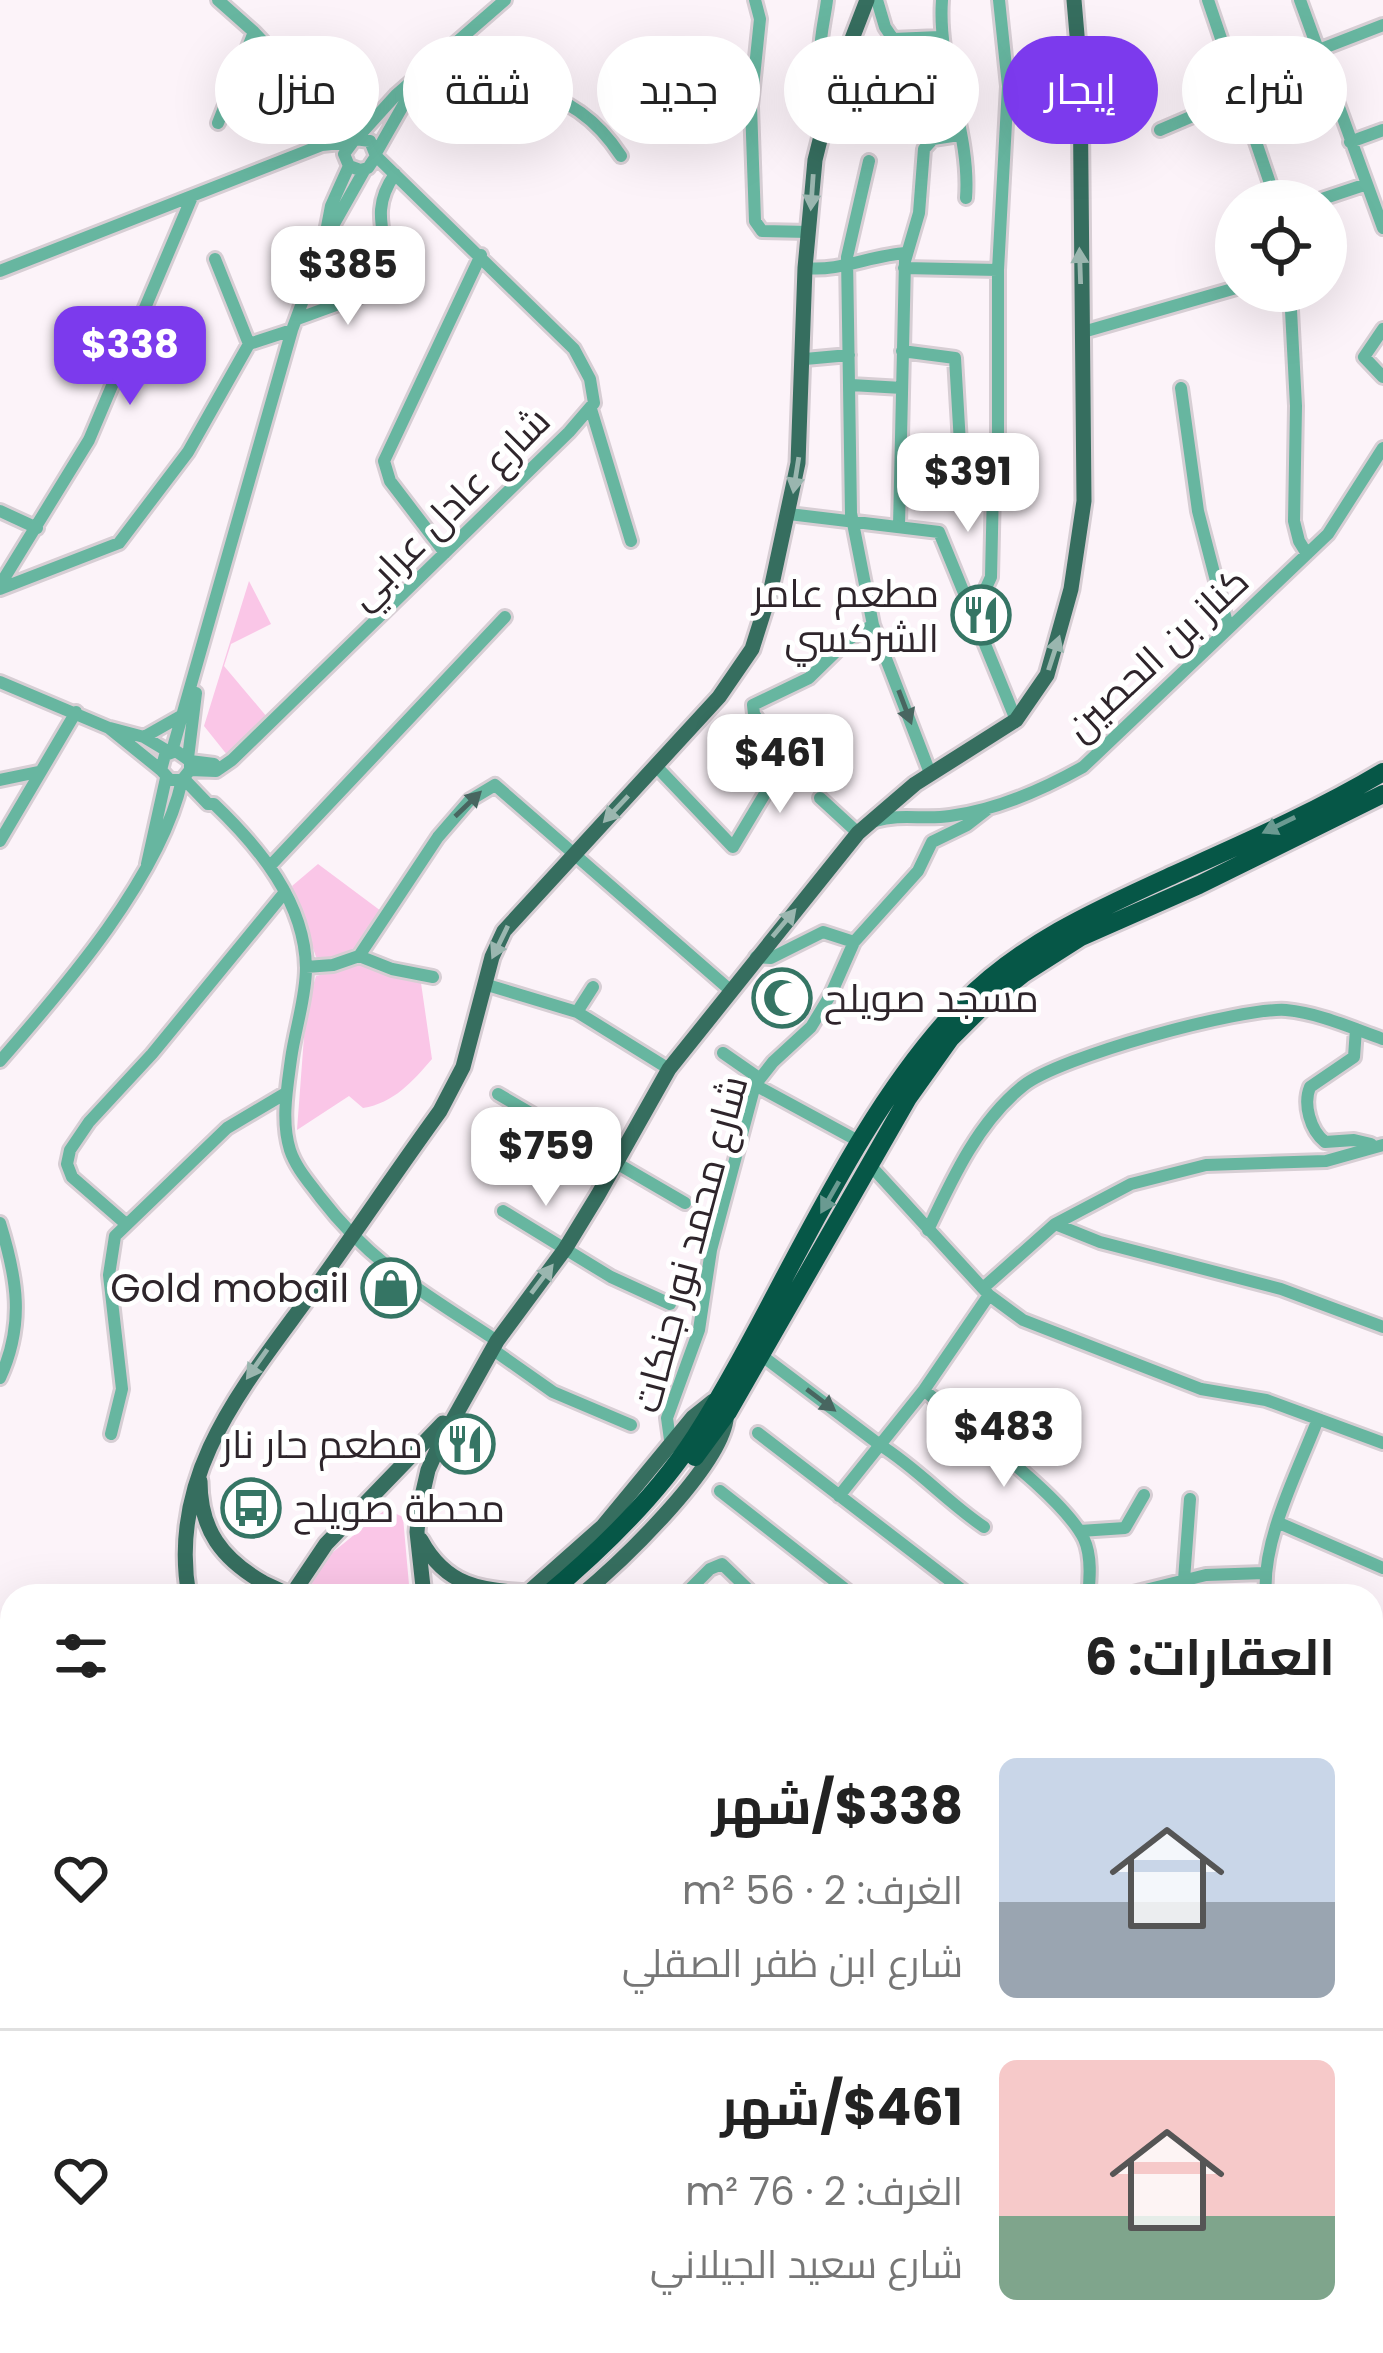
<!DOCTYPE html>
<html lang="ar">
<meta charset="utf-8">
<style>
body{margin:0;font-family:Poppins,Cairo,sans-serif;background:#f2f2f2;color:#222;direction:rtl;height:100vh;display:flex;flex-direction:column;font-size:45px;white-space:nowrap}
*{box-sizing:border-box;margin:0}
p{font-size:39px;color:#767676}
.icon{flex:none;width:66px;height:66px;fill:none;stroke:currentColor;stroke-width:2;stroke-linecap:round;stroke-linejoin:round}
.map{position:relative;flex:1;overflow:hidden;direction:ltr}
.panel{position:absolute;left:0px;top:1584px;width:1383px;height:771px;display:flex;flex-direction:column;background:#fff;border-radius:36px 36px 0 0;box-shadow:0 12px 48px #0002;direction:rtl}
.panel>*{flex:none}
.hud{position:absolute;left:36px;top:36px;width:1311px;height:108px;direction:rtl;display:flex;gap:24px}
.controls{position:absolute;left:1215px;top:180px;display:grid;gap:24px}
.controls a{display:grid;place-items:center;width:132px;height:132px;border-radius:50%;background:#fff;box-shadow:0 12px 48px #0002;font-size:60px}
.price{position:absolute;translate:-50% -102px;padding:0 27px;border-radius:24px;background:#fff;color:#222;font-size:39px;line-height:78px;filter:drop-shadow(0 3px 6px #0008)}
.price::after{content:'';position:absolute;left:50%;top:72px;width:36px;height:27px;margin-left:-18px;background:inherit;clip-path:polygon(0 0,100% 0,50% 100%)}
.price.current{background:#7c3aed;color:#fff}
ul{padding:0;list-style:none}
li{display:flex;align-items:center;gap:36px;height:300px;padding:0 48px}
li+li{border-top:3px solid #e0e0e0}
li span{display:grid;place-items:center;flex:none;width:336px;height:240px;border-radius:18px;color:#555}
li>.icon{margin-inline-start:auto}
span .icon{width:144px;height:144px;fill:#fffc;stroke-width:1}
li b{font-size:51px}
h2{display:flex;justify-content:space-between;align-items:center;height:144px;padding:0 48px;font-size:51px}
.pill{padding:0 42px;border-radius:54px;background:#fff;box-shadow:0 12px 48px #0002;font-size:42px;line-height:108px}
.pill.current{background:#7c3aed;color:#fff}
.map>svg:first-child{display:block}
.green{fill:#fac6e7}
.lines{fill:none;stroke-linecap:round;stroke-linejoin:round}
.minor-casing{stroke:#d7ced4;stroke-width:18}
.major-casing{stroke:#d7ced4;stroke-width:21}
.highway-casing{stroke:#d7ced4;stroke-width:24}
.minor{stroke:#67b6a0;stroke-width:12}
.major{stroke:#366e5f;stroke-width:15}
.highway{stroke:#065747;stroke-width:18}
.major-bridge-casing{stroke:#d7ced4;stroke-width:21;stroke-linecap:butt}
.major-bridge{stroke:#366e5f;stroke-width:15}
.oneway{fill:#9ab6af}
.oneway2{fill:#486660}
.oneway3{fill:#6a9a91}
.labels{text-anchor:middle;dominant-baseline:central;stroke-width:10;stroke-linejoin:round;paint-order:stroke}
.street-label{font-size:39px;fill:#2e252b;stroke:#fff}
.poi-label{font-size:39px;fill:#2e252b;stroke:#fff;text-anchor:end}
</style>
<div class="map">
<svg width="1383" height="2353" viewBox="0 0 1383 2353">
<rect width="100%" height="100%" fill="#fcf3f9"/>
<path class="green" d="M 249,581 L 271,624 L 231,644 L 224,666 L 267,717 L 228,756 L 204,726 Z
M 318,864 L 381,911 L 353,952 L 323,961 L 316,957 L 292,886 Z
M 366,963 L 421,983 L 432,1059 C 412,1082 394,1103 363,1108 L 349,1096 L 297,1130 L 306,1010 L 316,976 Z
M 386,1509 L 403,1517 L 410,1596 L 311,1596 L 290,1587 Z"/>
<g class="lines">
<g class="minor-casing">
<path id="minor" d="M 218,0 L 254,32 L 355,139
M 755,0 L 760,19 L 751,106 L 755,221 L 762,231 L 809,232
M 827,0 C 824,27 810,68 833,88
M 877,0 L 885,27 L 893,39 L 940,37
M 942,0 C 937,67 971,132 966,198
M 1208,0 L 1276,201
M 1300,0 L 1383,228
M 1316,51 L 1383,25
M 406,86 L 412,91 C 497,83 568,75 621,156
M 218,123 L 254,32
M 1160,130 L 1242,95
M 357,138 L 396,95 L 505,0
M 1350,142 L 1383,130
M 376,153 L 413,88
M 869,161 L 847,257 L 851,513 L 873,625 L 930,773
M 1316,201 L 1364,185
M 326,232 L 331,206 L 349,166
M 215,259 L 249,344
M 805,268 C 840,272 871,255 907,253
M 904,268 L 998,270
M 0,271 L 322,145 L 350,142
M 1290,291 L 1296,406 L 1294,521 L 1299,541 L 1307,554
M 297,319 L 385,287 C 397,245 363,219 395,174
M 1383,329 L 1364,357 L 1383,377
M 1083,332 L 1236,288
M 902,351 L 955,358 L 961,461
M 805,359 L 849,355
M 851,385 L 902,388
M 1181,388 L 1198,511 L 1228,627
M 591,409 L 631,541
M 0,511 L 37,528
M 789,514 L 939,532 L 1016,720
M 899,526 L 905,261 L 919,213 L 924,149 L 933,139 L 959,135
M 445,553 L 390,481 L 384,461 L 481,255
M 0,585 L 89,440 L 192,197
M 0,589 L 119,543 L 188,452 L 249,344 L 292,330
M 968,604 L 985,590 L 991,577 L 993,488 L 998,446 L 998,270 L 1008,86 L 999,0
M 0,682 L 109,728 L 161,770
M 110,728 L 144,737 L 169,752
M 144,737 L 181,716
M 172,751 L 292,330 L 326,238 L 365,169
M 188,758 L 196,693
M 190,761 L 190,770 L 182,780 L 170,780 L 161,770 L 165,755 L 176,751 L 190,761 L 214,764
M 656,766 L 733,847 L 785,760 L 754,714 L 753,705 L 809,678 L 849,639 L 873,625
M 190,770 L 216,771 L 232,760 L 569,432 L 594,403 L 590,379 L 574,349 L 376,156 L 370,141 L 355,139 L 344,154 L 349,166 L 360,170 L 368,168 L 376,156
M 184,779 L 208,804 L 214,804 C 259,847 305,902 306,968 C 306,998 295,1029 291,1059 C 287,1089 281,1121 290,1150 C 296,1168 309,1182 320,1197 C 374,1267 425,1293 497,1341
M 0,780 L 38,772
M 820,798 L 858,833
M 875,821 C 901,813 924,820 950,816 C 997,810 1042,790 1083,767 L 1328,534 L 1383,448
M 0,841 L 76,712
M 147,864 L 166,778
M 271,865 L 505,617
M 359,956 L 392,969 L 433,977
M 756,957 L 771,958 L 823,932 L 854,942
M 306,967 L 333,965 L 359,956 L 438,837 L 470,800 L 495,785 L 730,990
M 484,984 L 577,1012 L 669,1069
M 577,1012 L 593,987
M 1356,1029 L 1354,1057 L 1310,1087 C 1303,1104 1310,1130 1325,1142 L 1354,1140 L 1371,1144
M 723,1053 L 759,1078
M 0,1061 C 65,987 161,876 182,780
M 755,1085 L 862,1143
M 498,1094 L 685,1203
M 870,1165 L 989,1295 L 1023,1320 L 1201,1389 L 1266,1400 L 1383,1443
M 503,1211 L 611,1277 L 670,1304
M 0,1223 C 17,1278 25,1324 0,1378
M 126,1224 L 72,1177 L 67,1164 L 70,1150 L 89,1122 L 152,1054 L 285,892
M 1055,1224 L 1100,1242 L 1281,1289 L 1383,1327
M 928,1230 C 952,1179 978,1122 1023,1086 C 1059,1057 1240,1007 1286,1010 C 1319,1013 1352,1028 1383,1039
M 983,1288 L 1055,1224 L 1131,1184 L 1206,1165 L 1326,1161 L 1383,1145
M 492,1349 L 553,1392 L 631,1425
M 761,1355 L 880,1445 C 917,1468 947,1502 984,1527
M 924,1390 C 964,1425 1064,1497 1084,1539 C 1092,1556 1090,1579 1088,1596
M 758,1433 L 970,1596
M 111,1434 L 122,1389 L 109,1275 L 115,1236 L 227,1128 L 286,1093
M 671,1447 L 667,1418 L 699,1330 L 711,1250 L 755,1085 L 773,1062 L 811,1027 L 831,994 L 854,942 L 918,871 L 932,842 L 967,825 L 989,808
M 720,1491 L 854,1596
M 839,1496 L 924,1390 L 989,1295
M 1279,1523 L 1383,1568
M 1080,1531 L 1125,1528 L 1144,1495
M 1184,1580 L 1190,1499
M 683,1596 L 710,1569 L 722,1564 L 755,1596
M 1121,1596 L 1206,1575 L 1264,1573
M 1266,1596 C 1261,1541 1298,1471 1318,1419
M 1371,1709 L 1383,1709
M 0,1782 L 12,1775
M 1371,1892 L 1383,1895
M 0,2027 L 12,2009
M 1371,2102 L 1383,2086
M 0,2106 L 12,2127
M 0,2206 L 12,2223
M 1371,2260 L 1383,2276
M 95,2343 L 102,2353
M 199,2343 L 202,2353
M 453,2343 L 471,2353
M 579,2343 L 590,2353
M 730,2343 L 738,2353
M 1165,2343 L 1175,2353
M 1315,2343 L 1323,2353
M 153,2353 L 164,2343
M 295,2353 L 296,2343
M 381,2353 L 385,2343
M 610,2353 L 620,2343"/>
</g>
<g class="major-casing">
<path id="major" d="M 200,1481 C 200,1530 222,1559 264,1583
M 421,1540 C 446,1586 481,1591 529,1593
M 189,1596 C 166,1470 250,1379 318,1284 C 359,1227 398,1169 440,1111 L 463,1067 L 492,957 L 504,931 L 719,697 L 752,649 L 771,589 L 798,463 L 805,268 L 815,160 L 833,88 L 867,0
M 291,1596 L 326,1544 L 443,1423
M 424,1596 L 417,1532 L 419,1509 L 428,1470 L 440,1443 L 497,1341 L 565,1249 L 598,1195 L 669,1069 L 858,833 L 915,784 L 1016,720 L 1047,675 L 1071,589 L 1084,501 L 1080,70 L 1074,0
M 524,1596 L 603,1526 L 693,1417 L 713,1401
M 580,1596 C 620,1563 718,1470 726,1420
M 0,1791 L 12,1789
M 0,1832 L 12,1829
M 928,2343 L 936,2353
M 976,2343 L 983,2353"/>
</g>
<g class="highway-casing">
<path id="highway" d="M 695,1457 L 728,1412 L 908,1098 L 950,1039 L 985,1004 L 1023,974 L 1081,937 L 1199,885 L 1383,794
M 546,1596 C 601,1550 656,1497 695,1437 C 782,1300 849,1121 962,1004 C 1020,944 1096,910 1171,876 C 1242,844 1316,812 1383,772
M 0,1806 L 12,1803
M 0,1820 L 12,1817"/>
</g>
<use href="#minor" class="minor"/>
<use href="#major" class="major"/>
<use href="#highway" class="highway"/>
<g class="major-bridge-casing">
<path id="major-bridge" d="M 264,1583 L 292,1596"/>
</g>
<use href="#major-bridge" class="major-bridge"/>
</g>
<defs><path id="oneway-solid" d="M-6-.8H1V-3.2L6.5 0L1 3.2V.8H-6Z" transform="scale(3)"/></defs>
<g class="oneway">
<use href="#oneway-solid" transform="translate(812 192) rotate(94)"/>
<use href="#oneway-solid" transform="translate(1080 266) rotate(-92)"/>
<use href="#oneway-solid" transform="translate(796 475) rotate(99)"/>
<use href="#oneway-solid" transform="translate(1054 653) rotate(-72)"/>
<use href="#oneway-solid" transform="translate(616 809) rotate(133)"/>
<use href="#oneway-solid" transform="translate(784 923) rotate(-50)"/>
<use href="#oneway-solid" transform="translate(500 942) rotate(116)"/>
<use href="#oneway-solid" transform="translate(542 1279) rotate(-53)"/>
<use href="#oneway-solid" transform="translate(257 1364) rotate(125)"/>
</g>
<g class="oneway2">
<use href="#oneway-solid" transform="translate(905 707) rotate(69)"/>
<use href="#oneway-solid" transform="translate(468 804) rotate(-44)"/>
<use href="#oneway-solid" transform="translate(821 1400) rotate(37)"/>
</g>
<g class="oneway3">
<use href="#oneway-solid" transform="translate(1279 825) rotate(154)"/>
<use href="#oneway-solid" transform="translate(830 1197) rotate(120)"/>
</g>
<defs>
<g id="restaurant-ring" transform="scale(3)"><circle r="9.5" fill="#fff" stroke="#357564" stroke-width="1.5"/><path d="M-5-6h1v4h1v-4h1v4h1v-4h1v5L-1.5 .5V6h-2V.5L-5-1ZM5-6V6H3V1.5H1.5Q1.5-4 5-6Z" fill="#357564"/></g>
<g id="mosque-ring" transform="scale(3)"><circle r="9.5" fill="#fff" stroke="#357564" stroke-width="1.5"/><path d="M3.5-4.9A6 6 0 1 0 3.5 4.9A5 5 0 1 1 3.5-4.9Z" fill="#357564"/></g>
<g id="shop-ring" transform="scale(3)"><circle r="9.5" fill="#fff" stroke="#357564" stroke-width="1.5"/><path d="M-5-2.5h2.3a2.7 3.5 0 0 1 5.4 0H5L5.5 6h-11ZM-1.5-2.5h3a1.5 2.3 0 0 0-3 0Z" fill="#357564"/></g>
<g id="bus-ring" transform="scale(3)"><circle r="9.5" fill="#fff" stroke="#357564" stroke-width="1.5"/><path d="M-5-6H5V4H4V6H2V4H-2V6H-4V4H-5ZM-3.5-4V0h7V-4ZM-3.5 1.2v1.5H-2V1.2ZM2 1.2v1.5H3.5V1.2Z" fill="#357564"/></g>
</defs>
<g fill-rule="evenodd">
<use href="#restaurant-ring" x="981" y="615"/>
<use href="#mosque-ring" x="782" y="998"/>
<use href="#shop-ring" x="391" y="1288"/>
<use href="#restaurant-ring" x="465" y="1444"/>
<use href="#bus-ring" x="251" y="1508"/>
</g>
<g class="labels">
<g class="street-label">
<text transform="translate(449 508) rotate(-45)">شارع عادل عرابي</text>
<text transform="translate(1157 654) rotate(-43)">كناز بن الحصين</text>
<text transform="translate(690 1244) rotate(-75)">شارع محمد نور جنكات</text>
</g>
<g class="poi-label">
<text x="939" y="593">مطعم عامر<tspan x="939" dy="45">الشركسي</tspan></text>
<text x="824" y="998" text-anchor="start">مسجد صويلح</text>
<text x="349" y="1288">Gold mobail</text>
<text x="423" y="1444">مطعم حار نار</text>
<text x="293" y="1508" text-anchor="start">محطة صويلح</text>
</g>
</g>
</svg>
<div class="controls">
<a><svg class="icon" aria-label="locate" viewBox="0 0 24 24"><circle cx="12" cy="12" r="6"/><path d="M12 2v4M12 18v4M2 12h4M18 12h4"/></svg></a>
</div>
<b class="price" style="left:348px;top:328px">$385</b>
<b class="price current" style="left:130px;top:408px">$338</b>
<b class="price" style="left:968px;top:535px">$391</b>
<b class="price" style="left:780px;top:816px">$461</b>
<b class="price" style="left:546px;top:1209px">$759</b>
<b class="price" style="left:1004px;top:1490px">$483</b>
<div class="hud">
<a class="pill">شراء</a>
<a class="pill current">إيجار</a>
<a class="pill">تصفية</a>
<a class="pill">جديد</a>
<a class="pill">شقة</a>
<a class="pill">منزل</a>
</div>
<section class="panel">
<h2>العقارات: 6<svg class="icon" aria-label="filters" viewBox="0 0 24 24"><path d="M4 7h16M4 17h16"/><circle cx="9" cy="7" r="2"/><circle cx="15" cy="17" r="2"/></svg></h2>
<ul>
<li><span style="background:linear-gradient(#c9d6e8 60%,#9aa5b1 0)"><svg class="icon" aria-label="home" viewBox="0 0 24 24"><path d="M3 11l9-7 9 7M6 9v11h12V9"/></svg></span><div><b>$338/شهر</b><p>الغرف: 2 · 56 m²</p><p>شارع ابن ظفر الصقلي</p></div><svg class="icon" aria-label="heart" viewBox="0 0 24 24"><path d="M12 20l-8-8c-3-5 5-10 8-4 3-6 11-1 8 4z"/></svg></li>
<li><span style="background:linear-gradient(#f6c9c9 65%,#7fa58c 0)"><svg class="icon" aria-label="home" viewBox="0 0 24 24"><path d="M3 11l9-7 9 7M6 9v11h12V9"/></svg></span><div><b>$461/شهر</b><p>الغرف: 2 · 76 m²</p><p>شارع سعيد الجيلاني</p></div><svg class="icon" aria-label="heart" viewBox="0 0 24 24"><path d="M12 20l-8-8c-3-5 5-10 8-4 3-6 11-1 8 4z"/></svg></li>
</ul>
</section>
</div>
